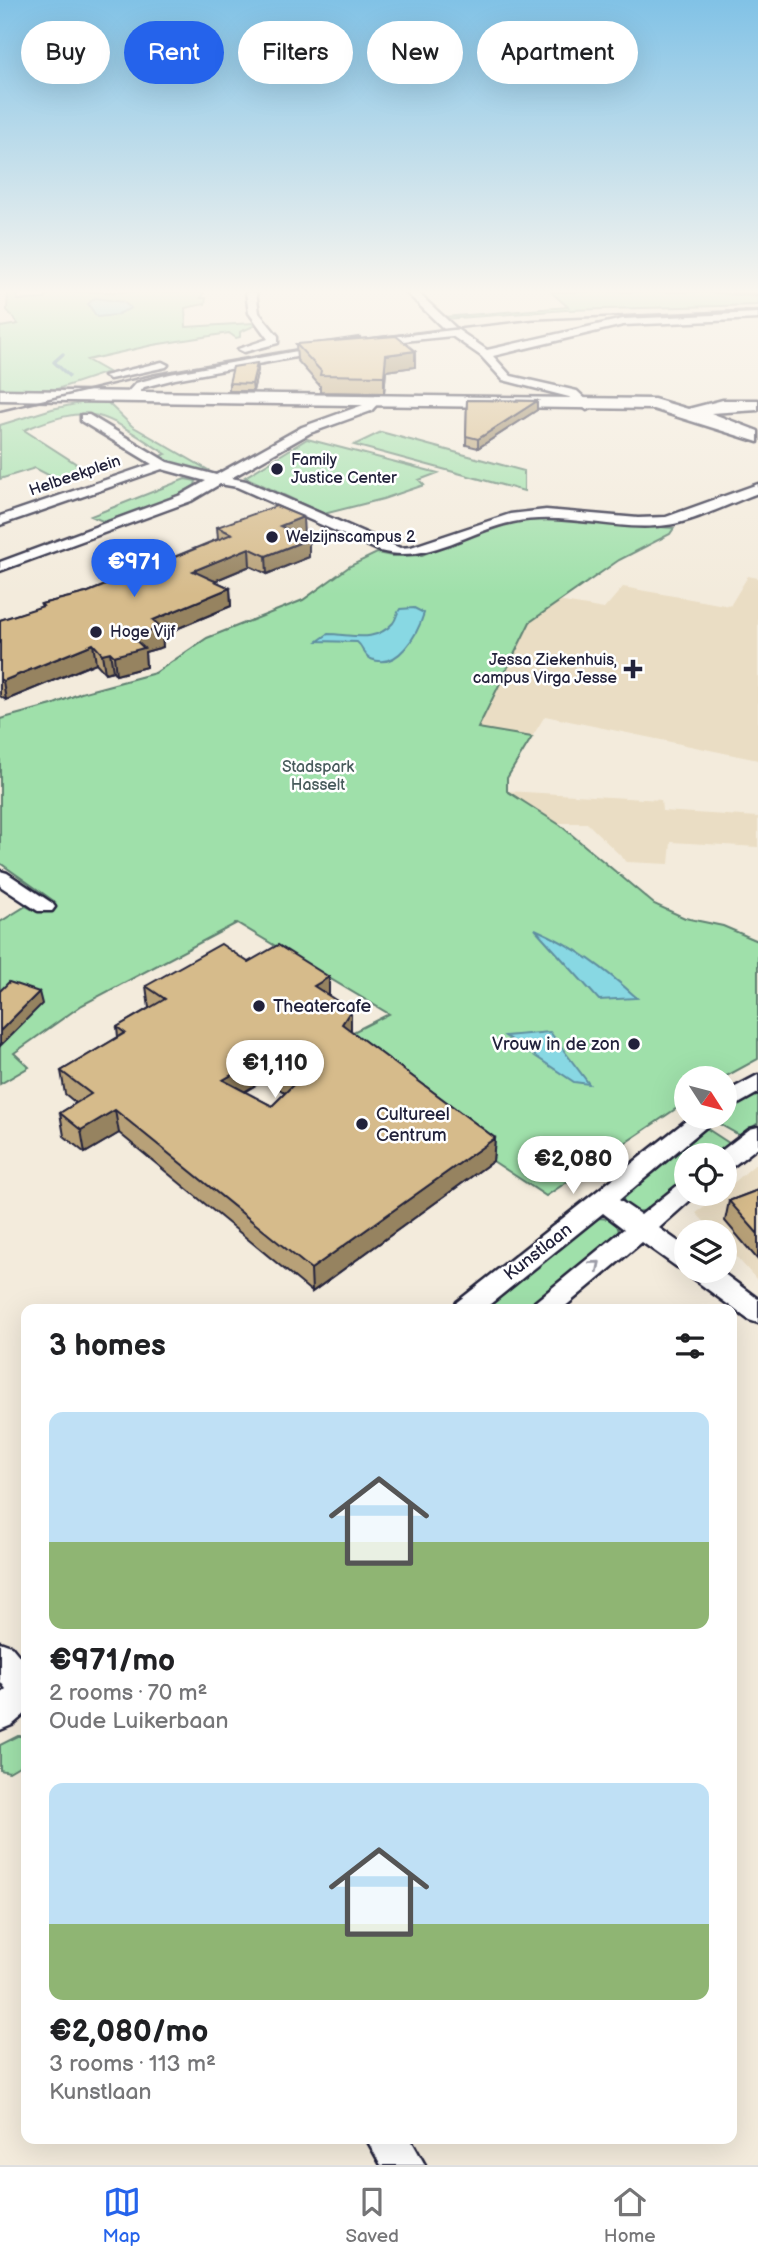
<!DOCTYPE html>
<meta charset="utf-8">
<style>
body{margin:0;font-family:"Balsamiq Sans",sans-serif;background:#f2f2f2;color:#202124;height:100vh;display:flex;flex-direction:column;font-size:26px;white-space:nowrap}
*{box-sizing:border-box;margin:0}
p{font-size:23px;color:#757577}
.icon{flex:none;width:38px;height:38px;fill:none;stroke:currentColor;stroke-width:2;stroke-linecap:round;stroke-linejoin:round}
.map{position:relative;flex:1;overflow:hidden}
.panel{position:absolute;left:21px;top:1304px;width:716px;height:840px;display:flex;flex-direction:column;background:#fff;border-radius:14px;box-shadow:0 7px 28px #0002}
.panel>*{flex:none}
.guide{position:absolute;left:21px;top:21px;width:718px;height:63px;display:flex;gap:14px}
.needle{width:46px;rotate:126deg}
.tools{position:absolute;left:674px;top:1066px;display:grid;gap:14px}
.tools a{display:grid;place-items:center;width:63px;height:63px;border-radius:50%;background:#fff;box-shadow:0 7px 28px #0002;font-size:35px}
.price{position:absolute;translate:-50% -60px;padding:0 16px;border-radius:24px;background:#fff;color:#222;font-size:23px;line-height:46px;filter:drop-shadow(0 2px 4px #0008)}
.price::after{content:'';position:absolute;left:50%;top:42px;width:21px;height:16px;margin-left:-10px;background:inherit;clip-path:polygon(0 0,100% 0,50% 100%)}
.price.selected{background:#2563eb;color:#fff}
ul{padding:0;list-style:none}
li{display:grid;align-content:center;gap:14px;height:371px;padding:0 28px}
li span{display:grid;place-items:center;height:217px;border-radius:14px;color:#555}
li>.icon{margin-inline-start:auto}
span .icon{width:126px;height:126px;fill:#fffc;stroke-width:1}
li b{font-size:30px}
h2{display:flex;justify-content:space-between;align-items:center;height:84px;padding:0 28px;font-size:30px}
.chip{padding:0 24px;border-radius:32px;background:#fff;box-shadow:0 7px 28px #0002;font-size:24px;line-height:63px}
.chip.selected{background:#2563eb;color:#fff}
.dock{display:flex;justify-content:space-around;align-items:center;height:98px;border-top:2px solid #e0e0e0;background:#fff;font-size:19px;color:#757577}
.dock a{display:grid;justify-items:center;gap:4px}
.dock .selected{color:#2563eb}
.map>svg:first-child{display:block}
.built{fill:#eaddc4}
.green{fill:#9fe0aa;stroke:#608172;stroke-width:2}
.water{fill:#88d8e3;stroke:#5f8fa0;stroke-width:2}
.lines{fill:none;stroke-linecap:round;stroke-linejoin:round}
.stream{stroke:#5f8fa0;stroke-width:3.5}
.minor-casing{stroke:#22223b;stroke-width:5}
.secondary-casing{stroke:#22223b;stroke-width:5}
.minor{fill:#fff;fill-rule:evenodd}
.secondary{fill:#fff;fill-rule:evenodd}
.rail{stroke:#22223b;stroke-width:2.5}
.wall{fill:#b8a178;stroke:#22223b;stroke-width:2;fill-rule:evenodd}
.shaded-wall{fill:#968361;stroke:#22223b;stroke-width:2}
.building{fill:#d6bb8b;stroke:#22223b;stroke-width:2;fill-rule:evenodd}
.oneway{stroke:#9c9ca7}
.poi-dot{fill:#22223b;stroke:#fff;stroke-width:2.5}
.labels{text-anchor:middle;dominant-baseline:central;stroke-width:5;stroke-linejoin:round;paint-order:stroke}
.far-poi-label{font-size:16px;fill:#22223b;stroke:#fff;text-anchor:start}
.far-street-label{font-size:16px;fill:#22223b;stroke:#fff}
.far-park-label{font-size:16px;fill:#485b5c;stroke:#fff}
.poi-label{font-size:18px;fill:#22223b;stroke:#fff;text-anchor:start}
.street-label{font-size:18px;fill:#22223b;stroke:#fff}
</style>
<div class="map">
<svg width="758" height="2165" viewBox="0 0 758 2165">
<rect width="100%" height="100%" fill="#f3ebdc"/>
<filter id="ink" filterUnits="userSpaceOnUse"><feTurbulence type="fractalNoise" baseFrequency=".0143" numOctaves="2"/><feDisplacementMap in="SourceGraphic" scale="14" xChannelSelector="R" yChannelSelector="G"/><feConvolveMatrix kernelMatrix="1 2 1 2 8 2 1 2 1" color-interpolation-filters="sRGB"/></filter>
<g filter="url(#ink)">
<path class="built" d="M 748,576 L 758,578 L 758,760 L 545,716 L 532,737 L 478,728 L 530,622 L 558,601 L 604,609 L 623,587 L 730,606 Z
M 507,791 L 661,800 L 662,811 L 758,817 L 758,847 L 671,842 L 669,864 L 627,862 L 587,823 L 556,823 Z
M 758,1162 L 758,1281 L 725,1244 L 724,1232 L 714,1232 L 696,1213 L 724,1194 L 725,1190 Z"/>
<path class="green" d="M 8,292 L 19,292 L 17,300 L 45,299 L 47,294 L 57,292 L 204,292 L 201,298 L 206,298 L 205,304 L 185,308 L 186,327 L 253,323 L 254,326 L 240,332 L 240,337 L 236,338 L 229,333 L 153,345 L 87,360 L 108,372 L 57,389 L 0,389 L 0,327 L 18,324 L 7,310 Z
M 551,292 L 707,292 L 758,297 L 758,305 L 566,310 L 444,319 L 442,317 L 568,307 Z
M 95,400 L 107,402 L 132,426 L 208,470 L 197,473 L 157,457 L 166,454 C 103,415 98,400 24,430 L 89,472 L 54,478 L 35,468 L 0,479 L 0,425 L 52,409 Z
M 381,432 L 524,471 L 524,491 L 354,445 Z
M 307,439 L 438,473 L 419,480 L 424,485 L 383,499 L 324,514 L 245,477 Z
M 185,479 L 196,481 L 195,485 L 180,494 L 107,523 L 91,516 Z
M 544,518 L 674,528 L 670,534 L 619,560 L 530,622 L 478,728 L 532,737 L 507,778 L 507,791 L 560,825 L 654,904 L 685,918 L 723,926 L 758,941 L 758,1059 L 723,1078 L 686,1078 L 686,1102 L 546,1196 L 493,1161 L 351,1033 L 389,1014 L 237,923 L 82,1005 L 14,1053 L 29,1067 L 0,1084 L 0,922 L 26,906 L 37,912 L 55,902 L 0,863 L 0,719 L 52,705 L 81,693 L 155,673 L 207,638 L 303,600 L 350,566 L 377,553 L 392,556 L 422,555 L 471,534 L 505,524 Z
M 758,1091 L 758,1123 L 741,1136 L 714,1121 L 724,1116 L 725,1113 Z
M 706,1128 L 732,1145 L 720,1155 L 686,1155 L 686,1183 C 671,1195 639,1229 623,1200 L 628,1190 Z
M 599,1218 L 609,1219 L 617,1224 L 619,1232 L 616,1239 L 530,1309 L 479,1309 L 589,1221 Z
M 18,1736 L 26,1736 L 26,1762 L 9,1772 L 0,1770 L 0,1745 Z"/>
<path class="water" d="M 95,298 L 123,302 L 131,308 L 116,315 L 97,317 L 88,304 Z
M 414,608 L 424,613 C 418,633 398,671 371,659 C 362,654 364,647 357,642 L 318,641 L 328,634 C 351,634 374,644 393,623 C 397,618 396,614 400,609 Z
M 535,929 C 576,947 605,969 637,998 L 599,1000 Z
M 550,1032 L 589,1084 L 574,1082 L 505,1036 Z"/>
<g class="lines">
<path class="stream" d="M 63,354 L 54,362 L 69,376"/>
<g class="minor-casing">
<path id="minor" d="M 246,292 L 256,292 L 259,313 L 278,336 L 278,343 L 244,352 L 238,349 L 268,339 L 249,313 Z
M 406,292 L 417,292 L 458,330 L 487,350 L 623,319 L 758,313 L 758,319 L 623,325 L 493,356 L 511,376 L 577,391 L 593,406 L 587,410 L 569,397 L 503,380 L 481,356 L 452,336 L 365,345 L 365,341 L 369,340 L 445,330 Z
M 325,346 L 329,347 L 329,351 L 175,379 L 144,387 L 134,399 L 124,396 L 136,383 L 170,374 Z
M 162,362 L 168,365 L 166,367 L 110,379 L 104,376 Z
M 371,397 L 381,400 L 371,411 L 310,433 L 231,478 L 246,481 L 400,548 L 411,547 L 510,514 L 546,510 L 638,518 L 666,517 L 758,484 L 758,493 C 733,502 693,522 667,525 C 616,532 564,511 513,522 C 468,531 427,564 380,551 L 237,487 L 220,484 L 191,501 L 0,571 L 0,562 L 181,495 L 206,481 L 162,469 L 0,525 L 0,516 L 152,464 L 81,421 L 81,415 L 89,415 L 167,462 L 216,475 L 302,427 L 363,405 Z
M 0,871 L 7,873 L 52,903 L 55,907 L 52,911 L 38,911 L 0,886 Z
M 758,1075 L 758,1093 L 724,1112 L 724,1093 Z
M 692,1116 L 719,1116 L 619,1200 L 641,1215 L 677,1186 L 686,1183 L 686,1194 L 697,1194 L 659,1228 L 686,1247 L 686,1270 L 677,1267 L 642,1242 L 562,1309 L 531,1309 L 535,1302 L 624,1229 L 603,1213 L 484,1309 L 453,1309 L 457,1302 Z
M 758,1127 L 758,1147 L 732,1167 L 724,1169 L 724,1155 L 716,1155 L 750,1129 Z
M 687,1270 L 719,1270 L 758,1299 L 758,1323 L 749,1320 L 691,1277 Z
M 0,1642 L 11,1646 L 26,1664 L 26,1713 L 12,1725 L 0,1730 L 0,1694 L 6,1689 L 0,1681 Z
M 366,2138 L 410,2138 L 425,2165 L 381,2165 Z"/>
</g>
<g class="secondary-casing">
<path id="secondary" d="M 0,390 L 654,399 L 688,409 L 723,400 L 758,400 L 758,410 L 711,413 L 758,431 L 758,442 L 653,409 L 0,400 Z"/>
</g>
<use href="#minor" class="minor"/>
<use href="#secondary" class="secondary"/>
<path class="rail" d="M 732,292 L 758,294
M 353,340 L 531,320 L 758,310
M 312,344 L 360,337
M 0,411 L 155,374 L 315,346"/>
</g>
<path class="wall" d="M 296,344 L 415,351 L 415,367 L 386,371 L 384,393 L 320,392 L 320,386 L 297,360 Z
M 257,363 L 258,370 L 253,391 L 229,391 L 229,383 Z
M 467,400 L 537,401 L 537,410 L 478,448 L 466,445 Z
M 217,527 L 304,535 L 301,536 L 309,539 L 309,557 L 267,574 L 250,566 L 214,581 L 230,588 L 231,606 L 162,635 L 163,647 L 145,652 L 146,667 L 116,675 L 113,671 L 105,673 L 96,663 L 6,700 L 0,696 L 0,620 L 42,607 L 41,604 L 86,593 L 218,539 Z
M 248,962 L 329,996 L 351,1031 L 495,1138 L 493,1161 L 312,1292 L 119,1133 L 85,1153 L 64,1136 L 60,1113 L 76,1103 L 65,1094 L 61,1071 L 118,1037 L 117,1027 L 149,1008 L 146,986 ZM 266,1079 L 285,1093 L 272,1106 L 244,1092 Z
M 758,1190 L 758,1260 L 725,1221 L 729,1201 Z"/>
<path class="shaded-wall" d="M 415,351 L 415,367 L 386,371 L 384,393 L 384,376 L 386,355 Z
M 257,363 L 258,370 L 253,391 L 252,384 Z
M 537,401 L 537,410 L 478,448 L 478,439 Z
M 303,517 L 304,535 L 280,544 L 280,526 Z
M 309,539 L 309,557 L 267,574 L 266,556 Z
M 249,548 L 250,566 L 195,589 L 193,571 Z
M 230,588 L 231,606 L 162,635 L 163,647 L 145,652 L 146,667 L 116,675 L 114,656 L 131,636 L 153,620 Z
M 93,644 L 96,663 L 6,700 L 3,681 Z
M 110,652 L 113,671 L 105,673 L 102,654 Z
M 329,977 L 329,1000 L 314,986 Z
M 39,992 L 42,1004 L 0,1046 L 0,1031 Z
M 351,1010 L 351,1033 L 342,1024 Z
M 265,1056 L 266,1079 L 225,1103 L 223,1080 Z
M 115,1110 L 119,1133 L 85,1153 L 81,1130 Z
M 495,1138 L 493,1161 L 312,1292 L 311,1269 Z"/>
<path class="building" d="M 396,336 L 415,351 L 386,355 L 384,376 L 320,375 L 321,371 L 296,344 Z
M 257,363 L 252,384 L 229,383 L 233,367 Z
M 467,400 L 537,401 L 478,439 L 466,436 Z
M 276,506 L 303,517 L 280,526 L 309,539 L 266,556 L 249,548 L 193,571 L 230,588 L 153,620 L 162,628 L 131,636 L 144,648 L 114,656 L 110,652 L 102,654 L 93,644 L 3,681 L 0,679 L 0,620 L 43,606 L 41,604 L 86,593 L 232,534 L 217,527 Z
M 221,944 L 248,962 L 278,945 L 329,977 L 314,986 L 351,1010 L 342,1024 L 495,1138 L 311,1269 L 115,1110 L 81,1130 L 60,1113 L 91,1094 L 61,1071 L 125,1033 L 117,1027 L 165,999 L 146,986 ZM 265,1056 L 297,1081 L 272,1106 L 223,1080 Z
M 9,982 L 39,992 L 0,1031 L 0,991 Z
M 758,1190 L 758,1234 L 729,1201 Z"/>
<defs><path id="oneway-chevron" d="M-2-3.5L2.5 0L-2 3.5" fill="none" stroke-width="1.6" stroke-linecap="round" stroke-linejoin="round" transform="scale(1.75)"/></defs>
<use class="oneway" href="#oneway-chevron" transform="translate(596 1265) rotate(-40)"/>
</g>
<linearGradient id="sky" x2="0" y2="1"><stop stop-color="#81c2e6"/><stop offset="0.49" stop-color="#faf6ef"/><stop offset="1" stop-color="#faf6ef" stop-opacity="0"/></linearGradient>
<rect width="758" height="595" fill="url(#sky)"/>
<g class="poi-dot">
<circle cx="277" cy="469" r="7"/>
<circle cx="272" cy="537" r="7"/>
<circle cx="96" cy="632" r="7"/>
<path d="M629.5 658.5h7v7h7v7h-7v7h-7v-7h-7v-7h7z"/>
<circle cx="259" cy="1006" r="7"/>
<circle cx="634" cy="1044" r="7"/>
<circle cx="362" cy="1124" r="7"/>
</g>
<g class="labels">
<g class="far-poi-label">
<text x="291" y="460">Family<tspan x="291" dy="18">Justice Center</tspan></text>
<text x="286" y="537">Welzijnscampus 2</text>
<text x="110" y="632">Hoge Vijf</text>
<text x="617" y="660" text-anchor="end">Jessa Ziekenhuis,<tspan x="617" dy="18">campus Virga Jesse</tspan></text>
</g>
<g class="far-street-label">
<text transform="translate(75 476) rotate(-19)">Helbeekplein</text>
</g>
<g class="far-park-label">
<text x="318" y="767">Stadspark<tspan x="318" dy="18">Hasselt</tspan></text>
</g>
<g class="poi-label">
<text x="273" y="1006">Theatercafe</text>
<text x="620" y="1044" text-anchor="end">Vrouw in de zon</text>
<text x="376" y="1114">Cultureel<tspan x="376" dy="21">Centrum</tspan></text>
</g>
<g class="street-label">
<text transform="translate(538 1252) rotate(-38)">Kunstlaan</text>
</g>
</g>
</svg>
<div class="tools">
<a><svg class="needle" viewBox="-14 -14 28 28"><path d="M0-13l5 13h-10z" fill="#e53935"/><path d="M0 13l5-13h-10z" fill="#757577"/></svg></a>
<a><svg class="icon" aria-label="locate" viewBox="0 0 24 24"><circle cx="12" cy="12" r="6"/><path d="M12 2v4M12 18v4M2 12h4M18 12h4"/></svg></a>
<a><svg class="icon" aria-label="layers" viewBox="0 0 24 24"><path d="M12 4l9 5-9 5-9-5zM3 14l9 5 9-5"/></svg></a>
</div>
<b class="price selected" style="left:134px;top:599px">€971</b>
<b class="price" style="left:275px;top:1100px">€1,110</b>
<b class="price" style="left:573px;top:1196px">€2,080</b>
<div class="guide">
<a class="chip">Buy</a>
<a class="chip selected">Rent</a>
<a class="chip">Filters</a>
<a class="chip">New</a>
<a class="chip">Apartment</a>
</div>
<section class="panel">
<h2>3 homes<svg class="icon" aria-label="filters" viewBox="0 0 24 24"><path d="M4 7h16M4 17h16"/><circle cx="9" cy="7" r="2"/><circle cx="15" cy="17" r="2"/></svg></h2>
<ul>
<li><span style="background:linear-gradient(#bfe0f5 60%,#8fb573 0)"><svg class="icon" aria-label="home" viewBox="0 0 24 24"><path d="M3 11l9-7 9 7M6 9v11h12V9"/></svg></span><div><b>€971/mo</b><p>2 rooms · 70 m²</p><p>Oude Luikerbaan</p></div></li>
<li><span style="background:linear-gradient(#bfe0f5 65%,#8fb573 0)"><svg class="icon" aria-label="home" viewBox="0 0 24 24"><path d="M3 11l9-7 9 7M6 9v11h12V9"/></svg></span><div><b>€2,080/mo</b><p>3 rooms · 113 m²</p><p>Kunstlaan</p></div></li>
</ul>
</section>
</div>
<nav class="dock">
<a class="selected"><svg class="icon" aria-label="map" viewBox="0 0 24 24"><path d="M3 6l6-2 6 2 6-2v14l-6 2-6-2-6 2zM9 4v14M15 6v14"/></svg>Map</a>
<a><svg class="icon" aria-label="saved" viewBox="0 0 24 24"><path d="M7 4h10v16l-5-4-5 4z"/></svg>Saved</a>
<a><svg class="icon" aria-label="home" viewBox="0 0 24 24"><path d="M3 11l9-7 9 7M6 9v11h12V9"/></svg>Home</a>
</nav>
